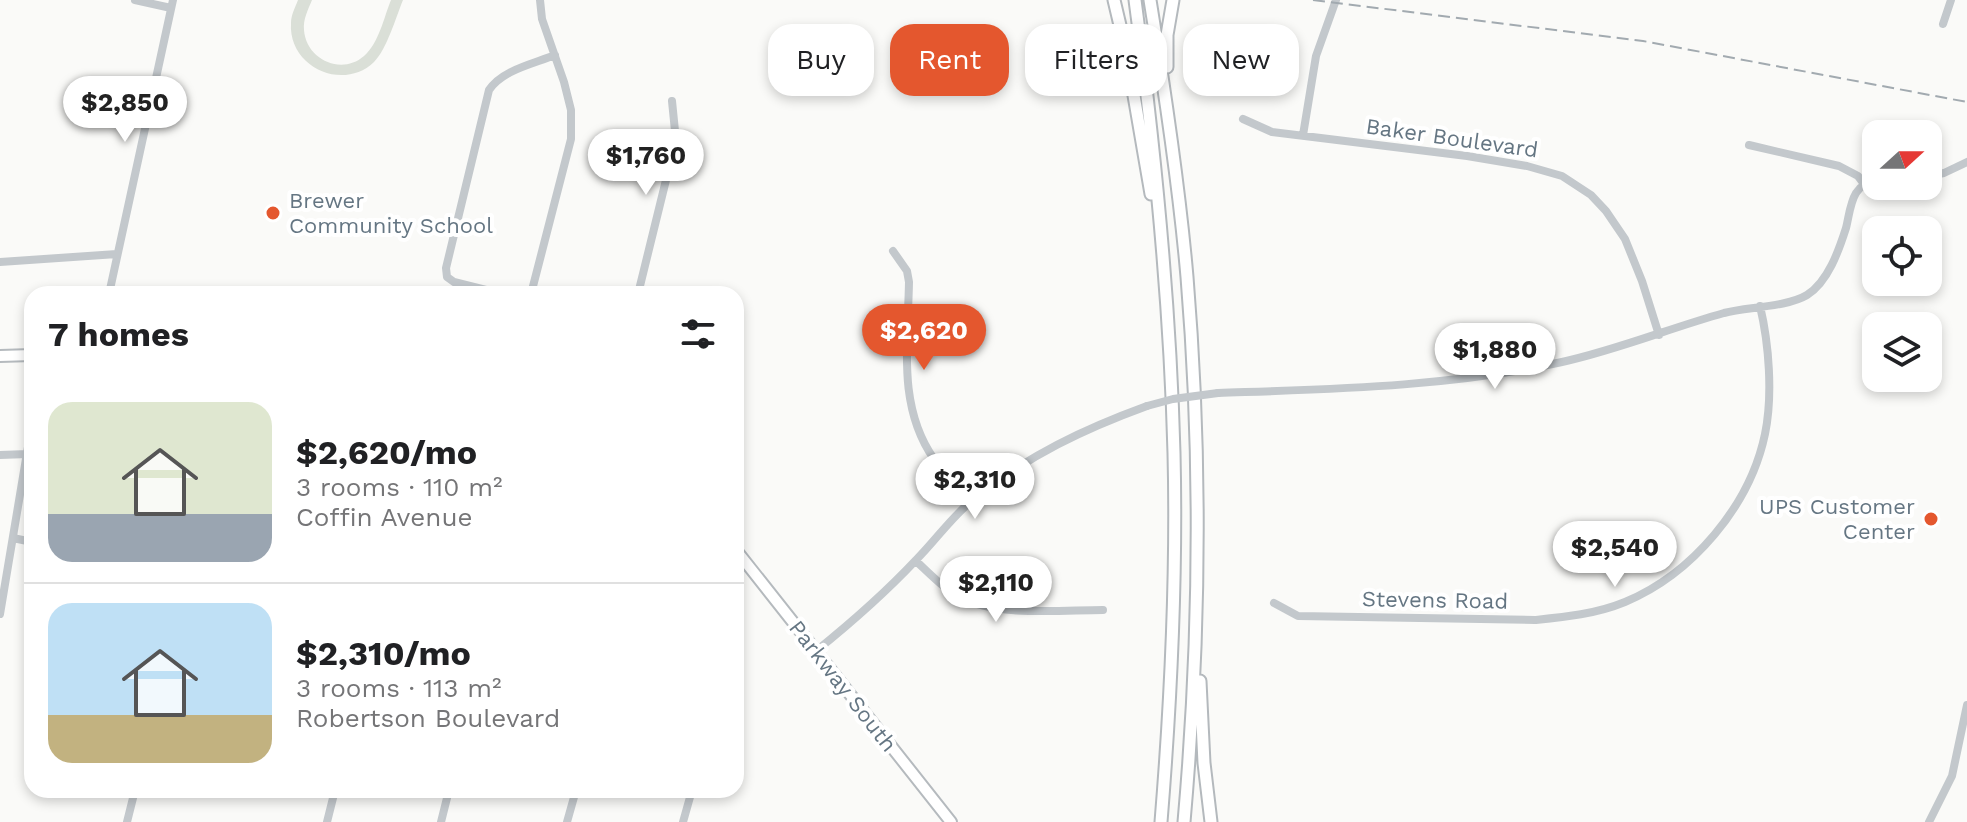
<!DOCTYPE html>
<meta charset="utf-8">
<style>
body{margin:0;font-family:"Work Sans",sans-serif;background:#f2f2f2;color:#202124;height:100vh;display:flex;flex-direction:column;font-size:30px;white-space:nowrap}
*{box-sizing:border-box;margin:0}
p{font-size:26px;color:#757577}
.icon{flex:none;width:44px;height:44px;fill:none;stroke:currentColor;stroke-width:2;stroke-linecap:round;stroke-linejoin:round}
.map{position:relative;flex:1;overflow:hidden}
.drawer{position:absolute;left:24px;top:286px;width:720px;height:512px;display:flex;flex-direction:column;background:#fff;border-radius:24px;box-shadow:0 4px 12px #0003}
.drawer>*{flex:none}
.top-card{position:absolute;left:768px;top:24px;width:760px;height:72px;display:flex;gap:16px}
.needle{width:52px;rotate:69deg}
.fabs{position:absolute;left:1862px;top:120px;display:grid;gap:16px}
.fabs a{display:grid;place-items:center;width:80px;height:80px;border-radius:16px;background:#fff;box-shadow:0 4px 12px #0003;font-size:40px}
.price{position:absolute;translate:-50% -68px;padding:0 18px;border-radius:28px;background:#fff;color:#222;font-size:26px;line-height:52px;filter:drop-shadow(0 2px 4px #0008)}
.price::after{content:'';position:absolute;left:50%;top:48px;width:24px;height:18px;margin-left:-12px;background:inherit;clip-path:polygon(0 0,100% 0,50% 100%)}
.price.current{background:#e4572e;color:#fff}
ul{padding:0;list-style:none}
li{display:flex;align-items:center;gap:24px;height:200px;padding:0 24px}
li+li{border-top:2px solid #e0e0e0}
li span{display:grid;place-items:center;flex:none;width:224px;height:160px;border-radius:24px;color:#555}
li>.icon{margin-inline-start:auto}
span .icon{width:96px;height:96px;fill:#fffc;stroke-width:1}
li b{font-size:34px}
h2{display:flex;justify-content:space-between;align-items:center;height:96px;padding:0 24px;font-size:34px}
.pill{padding:0 28px;border-radius:24px;background:#fff;box-shadow:0 4px 12px #0003;font-size:28px;line-height:72px}
.pill.current{background:#e4572e;color:#fff}
.map>svg:first-child{display:block}
.green{fill:#dadfd7}
.lines{fill:none;stroke-linecap:round;stroke-linejoin:round}
.major-casing{stroke:#b5babe;stroke-width:14}
.highway-casing{stroke:#b4b9bd;stroke-width:15}
.minor{stroke:#c3c8cc;stroke-width:8}
.major{stroke:#fff;stroke-width:10}
.highway{stroke:#fff;stroke-width:11}
.rail{stroke:#a2aab0;stroke-width:2;stroke-dasharray:12 6;stroke-linecap:butt}
.minor-bridge{stroke:#c3c8cc;stroke-width:8}
.poi-dot{fill:#e4572e;stroke:#fff;stroke-width:3}
.labels{text-anchor:middle;dominant-baseline:central;stroke-width:8;stroke-linejoin:round;paint-order:stroke}
.street-label{font-size:22px;fill:#657683;stroke:#fff}
.poi-label{font-size:22px;fill:#657683;stroke:#fff;text-anchor:start}
</style>
<div class="map">
<svg width="1967" height="822" viewBox="0 0 1967 822">
<rect width="100%" height="100%" fill="#fafaf8"/>
<path class="green" d="M 298,0 L 312,0 C 308,10 303,19 304,30 C 306,59 341,76 364,56 C 379,43 384,17 391,0 L 403,0 C 396,17 387,49 374,62 C 343,92 288,67 291,23 C 291,15 295,8 298,0 Z"/>
<g class="lines">
<g class="major-casing">
<path id="major" d="M 0,356 L 32,355
M 736,550 L 951,822"/>
</g>
<g class="highway-casing">
<path id="highway" d="M 1114,0 L 1127,55 L 1151,194
M 1135,0 C 1155,150 1170,301 1174,453 C 1177,576 1171,699 1161,822
M 1150,0 C 1165,92 1179,184 1187,277 C 1202,458 1200,641 1184,822
M 1167,67 L 1167,35 L 1173,0
M 1200,681 L 1204,763 L 1211,822"/>
</g>
<path class="minor" d="M 135,0 L 171,8
M 1943,24 L 1951,0
M 1243,119 L 1272,132 L 1467,156 L 1527,166 L 1562,176 L 1591,195 L 1606,211 L 1625,239 L 1642,281 L 1659,335
M 1303,135 L 1316,56 L 1336,0
M 1749,145 L 1839,166 L 1858,176 L 1864,184
M 1928,176 L 1944,173 L 1967,162
M 893,251 L 907,271 L 909,282 C 908,341 897,407 934,459 C 945,474 960,486 973,499
M 0,262 L 117,254
M 109,294 L 173,0
M 502,294 L 454,282 L 447,277 L 446,268 L 489,90 C 502,70 533,64 555,55
M 531,294 L 571,139 L 571,110 L 564,82 L 542,19 L 540,0
M 638,294 L 667,176 L 673,145 L 675,131 L 672,101
M 1218,393 C 1334,389 1448,387 1562,362 C 1617,350 1670,328 1724,313 C 1748,307 1787,307 1807,295 C 1828,282 1839,250 1846,228 C 1849,216 1850,203 1856,193 C 1861,185 1867,182 1876,181
M 0,455 L 28,454
M 13,538 L 32,542
M 916,561 C 930,574 943,588 960,597 C 996,617 1061,610 1103,610
M 1274,603 L 1298,616 L 1535,620 C 1565,617 1596,614 1625,602 C 1692,574 1750,506 1765,434 C 1773,395 1769,344 1760,306
M 0,614 L 32,423
M 816,651 C 852,622 885,593 916,560 C 936,540 953,515 975,498 C 1029,455 1084,429 1147,406
M 127,822 L 135,790
M 327,822 L 335,790
M 441,822 L 449,790
M 567,822 L 576,790
M 683,822 L 692,790
M 1929,822 L 1952,776 L 1967,705"/>
<use href="#major" class="major"/>
<use href="#highway" class="highway"/>
<path class="rail" d="M 1313,0 L 1643,41 L 1967,102"/>
<path class="minor-bridge" d="M 1147,406 L 1173,399 L 1218,393"/>
</g>
<g class="poi-dot">
<circle cx="273" cy="213" r="8"/>
<circle cx="1931" cy="519" r="8"/>
</g>
<g class="labels">
<g class="street-label">
<text transform="translate(1452 138) rotate(8)">Baker Boulevard</text>
<text transform="translate(1435 600) rotate(1)">Stevens Road</text>
<text transform="translate(843 686) rotate(52)">Parkway South</text>
</g>
<g class="poi-label">
<text x="289" y="200">Brewer<tspan x="289" dy="25">Community School</tspan></text>
<text x="1915" y="506" text-anchor="end">UPS Customer<tspan x="1915" dy="25">Center</tspan></text>
</g>
</g>
</svg>
<div class="fabs">
<a><svg class="needle" viewBox="-14 -14 28 28"><path d="M0-13l5 13h-10z" fill="#e53935"/><path d="M0 13l5-13h-10z" fill="#757577"/></svg></a>
<a><svg class="icon" aria-label="locate" viewBox="0 0 24 24"><circle cx="12" cy="12" r="6"/><path d="M12 2v4M12 18v4M2 12h4M18 12h4"/></svg></a>
<a><svg class="icon" aria-label="layers" viewBox="0 0 24 24"><path d="M12 4l9 5-9 5-9-5zM3 14l9 5 9-5"/></svg></a>
</div>
<b class="price" style="left:125px;top:144px">$2,850</b>
<b class="price" style="left:646px;top:197px">$1,760</b>
<b class="price current" style="left:924px;top:372px">$2,620</b>
<b class="price" style="left:1495px;top:391px">$1,880</b>
<b class="price" style="left:975px;top:521px">$2,310</b>
<b class="price" style="left:1615px;top:589px">$2,540</b>
<b class="price" style="left:996px;top:624px">$2,110</b>
<div class="top-card">
<a class="pill">Buy</a>
<a class="pill current">Rent</a>
<a class="pill">Filters</a>
<a class="pill">New</a>
</div>
<section class="drawer">
<h2>7 homes<svg class="icon" aria-label="filters" viewBox="0 0 24 24"><path d="M4 7h16M4 17h16"/><circle cx="9" cy="7" r="2"/><circle cx="15" cy="17" r="2"/></svg></h2>
<ul>
<li><span style="background:linear-gradient(#dfe7d0 70%,#9aa5b1 0)"><svg class="icon" aria-label="home" viewBox="0 0 24 24"><path d="M3 11l9-7 9 7M6 9v11h12V9"/></svg></span><div><b>$2,620/mo</b><p>3 rooms · 110 m²</p><p>Coffin Avenue</p></div></li>
<li><span style="background:linear-gradient(#bfe0f5 70%,#c2b280 0)"><svg class="icon" aria-label="home" viewBox="0 0 24 24"><path d="M3 11l9-7 9 7M6 9v11h12V9"/></svg></span><div><b>$2,310/mo</b><p>3 rooms · 113 m²</p><p>Robertson Boulevard</p></div></li>
</ul>
</section>
</div>
